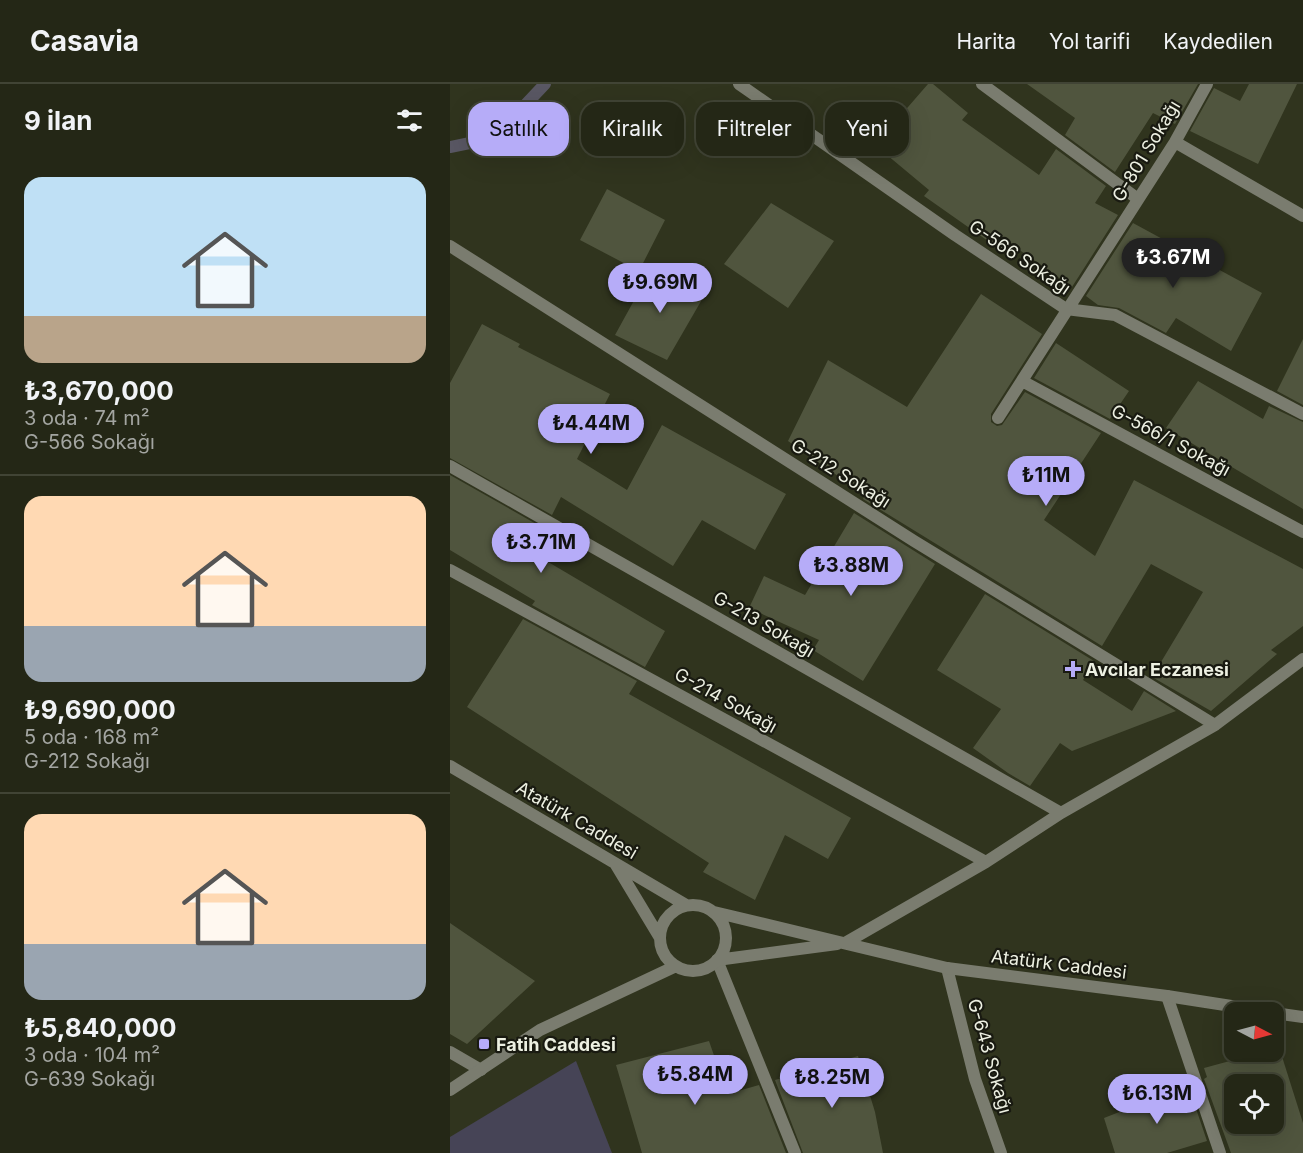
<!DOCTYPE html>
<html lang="tr">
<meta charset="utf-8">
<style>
body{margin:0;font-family:Inter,sans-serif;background:#2c2f1f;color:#f1f3f6;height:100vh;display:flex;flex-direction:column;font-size:22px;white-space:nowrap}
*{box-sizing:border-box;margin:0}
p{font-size:20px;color:#a3a5a1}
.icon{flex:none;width:33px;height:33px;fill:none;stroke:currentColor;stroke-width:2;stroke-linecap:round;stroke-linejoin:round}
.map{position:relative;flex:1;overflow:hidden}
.details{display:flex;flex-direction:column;background:#242716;width:450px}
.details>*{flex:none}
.top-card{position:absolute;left:18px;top:18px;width:570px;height:54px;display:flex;gap:12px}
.needle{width:39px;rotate:96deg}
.controls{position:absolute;left:774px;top:918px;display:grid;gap:12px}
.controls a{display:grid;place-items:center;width:60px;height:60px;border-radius:12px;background:#242716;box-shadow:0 6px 24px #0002,0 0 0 2px #414435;font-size:30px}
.price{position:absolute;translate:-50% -51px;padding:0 14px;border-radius:21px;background:#b6acf8;color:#111;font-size:20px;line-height:39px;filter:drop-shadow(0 2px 3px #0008)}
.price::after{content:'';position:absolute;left:50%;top:36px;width:18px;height:14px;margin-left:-9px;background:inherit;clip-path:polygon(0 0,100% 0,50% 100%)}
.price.current{background:#222;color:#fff}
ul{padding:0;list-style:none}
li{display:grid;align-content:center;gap:12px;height:318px;padding:0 24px}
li+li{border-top:2px solid #414435}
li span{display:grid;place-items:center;height:186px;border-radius:18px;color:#555}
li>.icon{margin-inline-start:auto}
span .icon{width:108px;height:108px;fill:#fffc;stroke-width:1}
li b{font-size:26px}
h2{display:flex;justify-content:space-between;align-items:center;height:72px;padding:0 24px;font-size:26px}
.chip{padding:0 21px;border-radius:18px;background:#242716;box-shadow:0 6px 24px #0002,0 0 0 2px #414435;font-size:21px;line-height:54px}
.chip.current{background:#b6acf8;color:#111}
header{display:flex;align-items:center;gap:36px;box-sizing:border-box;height:84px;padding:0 30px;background:#242716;border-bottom:2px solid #414435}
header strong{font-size:28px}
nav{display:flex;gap:33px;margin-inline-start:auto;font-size:21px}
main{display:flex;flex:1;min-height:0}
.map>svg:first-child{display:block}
.green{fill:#464456}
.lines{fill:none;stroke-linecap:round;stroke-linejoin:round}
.stream{stroke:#595763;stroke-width:12}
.building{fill:#50553e;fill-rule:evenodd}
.minor{stroke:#7a7c6f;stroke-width:12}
.tertiary{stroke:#7a7c6f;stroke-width:12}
.poi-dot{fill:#b6acf8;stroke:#191a11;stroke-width:2}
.labels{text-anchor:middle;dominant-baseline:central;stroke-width:4.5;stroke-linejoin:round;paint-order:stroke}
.street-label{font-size:18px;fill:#edf0e2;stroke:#191a11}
.poi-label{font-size:18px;font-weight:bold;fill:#edf0e2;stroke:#191a11;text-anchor:start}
</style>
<header>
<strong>Casavia</strong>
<nav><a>Harita</a><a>Yol tarifi</a><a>Kaydedilen</a></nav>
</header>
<main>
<section class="details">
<h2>9 ilan<svg class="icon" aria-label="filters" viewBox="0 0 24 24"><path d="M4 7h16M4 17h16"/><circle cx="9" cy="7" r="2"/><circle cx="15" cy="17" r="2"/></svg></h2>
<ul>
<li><span style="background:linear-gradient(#bfe0f5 75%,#b9a48a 0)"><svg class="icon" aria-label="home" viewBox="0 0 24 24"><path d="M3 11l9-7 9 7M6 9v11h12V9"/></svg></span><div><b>₺3,670,000</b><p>3 oda · 74 m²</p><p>G-566 Sokağı</p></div></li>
<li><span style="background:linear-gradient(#ffd9b3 70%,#9aa5b1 0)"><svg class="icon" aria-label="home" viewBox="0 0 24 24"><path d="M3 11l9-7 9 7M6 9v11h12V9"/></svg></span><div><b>₺9,690,000</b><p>5 oda · 168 m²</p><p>G-212 Sokağı</p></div></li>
<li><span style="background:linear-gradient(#ffd9b3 70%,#9aa5b1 0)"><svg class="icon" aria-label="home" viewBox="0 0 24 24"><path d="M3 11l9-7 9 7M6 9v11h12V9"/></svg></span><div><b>₺5,840,000</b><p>3 oda · 104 m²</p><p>G-639 Sokağı</p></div></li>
</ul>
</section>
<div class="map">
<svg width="853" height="1069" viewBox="0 0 853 1069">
<rect width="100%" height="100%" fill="#30341e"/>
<path class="green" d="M 126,977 L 162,1069 L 0,1069 L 0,1053 Z"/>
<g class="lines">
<path class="stream" d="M 0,63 L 44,54 L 95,0"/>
</g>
<path class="building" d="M 478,0 L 483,0 L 518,29 L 512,36 L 589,91 L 606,65 L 656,102 L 645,119 L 668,131 L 622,203 L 561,160 L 555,169 L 474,112 L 479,106 L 425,61 Z
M 577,0 L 748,0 L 725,40 L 703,29 L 665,88 L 615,51 L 625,34 Z
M 799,0 L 847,0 L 808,80 L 740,47 L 764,4 L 790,17 Z
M 157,105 L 215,136 L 189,187 L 130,156 Z
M 321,119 L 384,157 L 338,224 L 274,180 Z
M 683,139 L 812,209 L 781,267 L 726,234 L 716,249 L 669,224 L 648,221 L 636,212 Z
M 203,182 L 254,212 L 217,276 L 165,251 Z
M 531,210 L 592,250 L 541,330 L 541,338 L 547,342 L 552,341 L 575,308 L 651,349 L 594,436 L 645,472 L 684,396 L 853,485 L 853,542 L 821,566 L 827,570 L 761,627 L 702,593 L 753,508 L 701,480 L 652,562 L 413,415 L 415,411 L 338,357 L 378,276 L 457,323 Z
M 32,240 L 70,260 L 68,263 L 160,310 L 127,375 L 177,406 L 212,341 L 336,410 L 305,466 L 252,436 L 223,482 L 111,413 L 102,431 L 0,374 L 0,299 Z
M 853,255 L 853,321 L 827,307 Z
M 606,259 L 679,307 L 660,335 L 584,294 Z
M 748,297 L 813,335 L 819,322 L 853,338 L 853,425 L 716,344 Z
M 0,391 L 95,445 L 83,469 L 215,547 L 195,583 L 82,521 L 85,517 L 0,466 Z
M 404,429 L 485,480 L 413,597 L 363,566 L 369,556 L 299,524 L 314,492 L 355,511 Z
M 535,510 L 644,577 L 633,596 L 682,627 L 694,607 L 726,627 L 622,667 L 610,659 L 580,702 L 558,689 L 523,664 L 551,625 L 487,586 Z
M 73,535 L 187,597 L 179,610 L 401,734 L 378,775 L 335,751 L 305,816 L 253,788 L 259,779 L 17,623 Z
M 0,839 L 85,897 L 17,960 L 0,950 Z
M 259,957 L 276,1006 L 285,1002 L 288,1007 L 309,1001 L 336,1069 L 192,1069 L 166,981 Z
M 829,963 L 853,1039 L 853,1069 L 781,1069 L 754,995 L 757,993 L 754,984 L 813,968 L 824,968 L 824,964 ZM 784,1000 L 824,1000 L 824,1040 L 784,1040 Z
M 408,972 L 425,1028 L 433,1069 L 353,1069 L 325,996 Z
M 738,1001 L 757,1057 L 717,1069 L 665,1069 L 654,1034 Z"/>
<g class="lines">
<path class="minor" d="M 289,0 L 505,151 L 616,225 L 665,231 L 853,330
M 532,0 L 688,115
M 725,58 L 853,132
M 0,162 L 464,457 L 765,641
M 572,297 L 853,448
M 548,334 L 725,58 L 757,0
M 0,382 L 611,729
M 0,486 L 536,778
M 395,859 L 536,778 L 611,729 L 765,641 L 853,575
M 267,876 L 345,1069
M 497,884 L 525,995 L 551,1069
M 717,912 L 770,1069
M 0,968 L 31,986"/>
<path class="tertiary" d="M 0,682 L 236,821
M 166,781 L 210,854
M210 854a33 33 0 1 1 66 0a33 33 0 1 1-66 0Z
M 264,828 L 497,884 L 717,912 L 820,928
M 267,876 L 387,860
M 824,929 L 853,933
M 0,1006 L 90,946 L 226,882"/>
</g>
<g class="poi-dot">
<path d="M620 576h6v6h6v6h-6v6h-6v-6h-6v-6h6z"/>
<rect x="28" y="954" width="12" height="12" rx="3"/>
</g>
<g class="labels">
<g class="street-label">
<text transform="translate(696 67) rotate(-59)">G-801 Sokağı</text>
<text transform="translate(570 173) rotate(34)">G-566 Sokağı</text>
<text transform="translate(721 356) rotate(28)">G-566/1 Sokağı</text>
<text transform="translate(391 389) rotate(32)">G-212 Sokağı</text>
<text transform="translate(314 540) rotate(30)">G-213 Sokağı</text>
<text transform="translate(276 616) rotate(29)">G-214 Sokağı</text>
<text transform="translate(127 736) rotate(30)">Atatürk Caddesi</text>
<text transform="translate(609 880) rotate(7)">Atatürk Caddesi</text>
<text transform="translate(540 972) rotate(74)">G-643 Sokağı</text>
</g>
<g class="poi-label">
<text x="635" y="585">Avcılar Eczanesi</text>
<text x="46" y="960">Fatih Caddesi</text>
</g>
</g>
</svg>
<div class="controls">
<a><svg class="needle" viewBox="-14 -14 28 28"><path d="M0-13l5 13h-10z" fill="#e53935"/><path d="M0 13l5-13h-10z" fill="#a3a5a1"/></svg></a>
<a><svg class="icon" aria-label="locate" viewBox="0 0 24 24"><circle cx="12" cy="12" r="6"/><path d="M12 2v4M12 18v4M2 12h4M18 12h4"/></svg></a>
</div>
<b class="price current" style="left:723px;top:205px">₺3.67M</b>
<b class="price" style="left:210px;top:230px">₺9.69M</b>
<b class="price" style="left:141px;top:371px">₺4.44M</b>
<b class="price" style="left:596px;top:423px">₺11M</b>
<b class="price" style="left:91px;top:490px">₺3.71M</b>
<b class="price" style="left:401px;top:513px">₺3.88M</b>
<b class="price" style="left:245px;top:1022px">₺5.84M</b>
<b class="price" style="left:382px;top:1025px">₺8.25M</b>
<b class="price" style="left:707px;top:1041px">₺6.13M</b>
<div class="top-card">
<a class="chip current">Satılık</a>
<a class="chip">Kiralık</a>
<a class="chip">Filtreler</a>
<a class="chip">Yeni</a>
</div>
</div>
</main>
